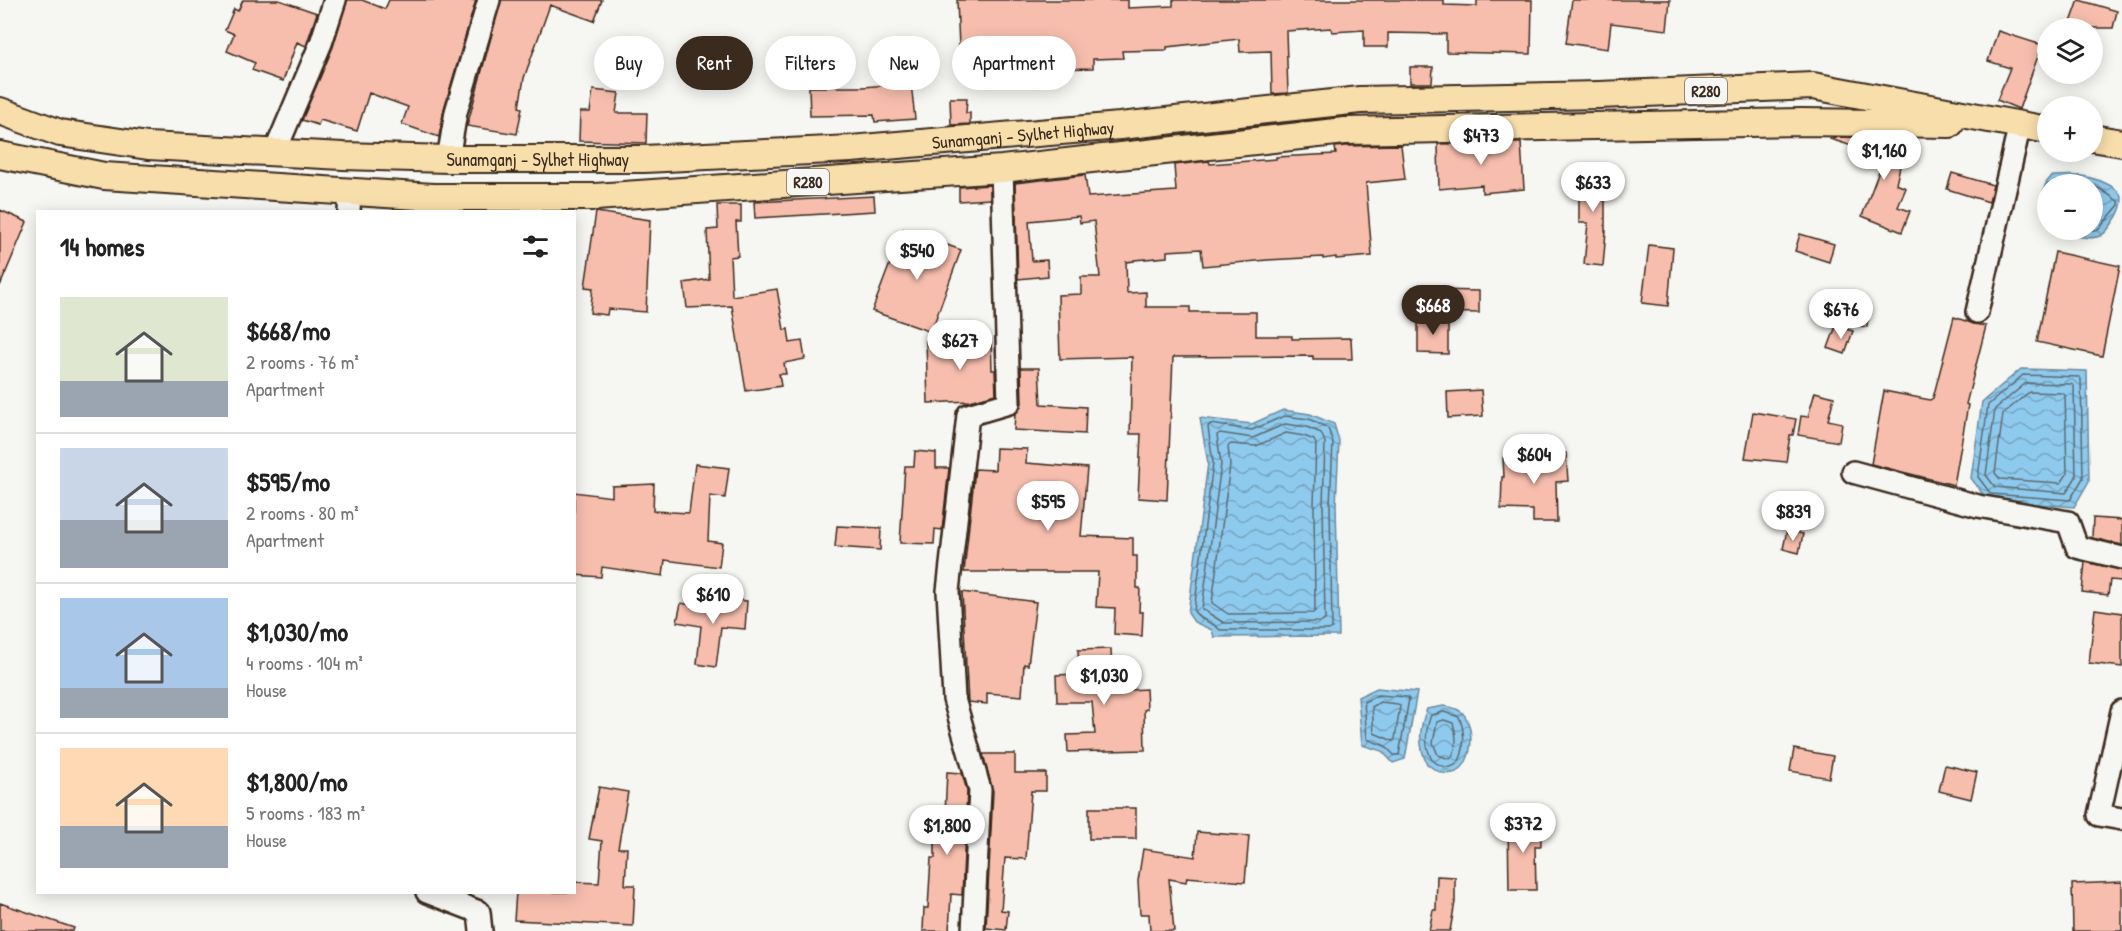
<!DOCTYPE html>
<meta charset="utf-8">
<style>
body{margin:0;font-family:"Patrick Hand",sans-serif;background:#f2f2f2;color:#222;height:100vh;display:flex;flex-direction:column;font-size:22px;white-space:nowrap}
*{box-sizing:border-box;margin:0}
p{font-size:20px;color:#767676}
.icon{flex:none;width:33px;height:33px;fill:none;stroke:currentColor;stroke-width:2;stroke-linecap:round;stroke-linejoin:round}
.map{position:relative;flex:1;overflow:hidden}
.drawer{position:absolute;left:36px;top:210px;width:540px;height:684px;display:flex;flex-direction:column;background:#fff;border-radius:0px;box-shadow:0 3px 15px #0003}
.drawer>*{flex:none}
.guide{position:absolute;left:594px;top:36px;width:570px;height:54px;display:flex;gap:12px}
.controls{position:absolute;left:2037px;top:18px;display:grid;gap:12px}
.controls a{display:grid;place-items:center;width:66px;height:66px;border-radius:50%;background:#fff;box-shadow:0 3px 15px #0003;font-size:30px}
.price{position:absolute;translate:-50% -51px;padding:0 14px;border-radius:21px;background:#fff;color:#222;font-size:20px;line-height:39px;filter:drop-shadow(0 2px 3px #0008)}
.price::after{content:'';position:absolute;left:50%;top:36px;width:18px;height:14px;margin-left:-9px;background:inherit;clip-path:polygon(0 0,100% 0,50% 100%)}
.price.active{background:#3b2a1e;color:#fff}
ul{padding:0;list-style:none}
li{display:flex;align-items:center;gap:18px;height:150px;padding:0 24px}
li+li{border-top:2px solid #e0e0e0}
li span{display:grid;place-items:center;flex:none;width:168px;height:120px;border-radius:0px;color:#555}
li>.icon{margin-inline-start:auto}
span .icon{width:72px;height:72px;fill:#fffc;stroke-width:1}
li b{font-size:26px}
h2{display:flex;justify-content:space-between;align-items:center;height:72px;padding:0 24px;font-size:26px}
.tag{padding:0 21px;border-radius:27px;background:#fff;box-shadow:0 3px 15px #0003;font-size:21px;line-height:54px}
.tag.active{background:#3b2a1e;color:#fff}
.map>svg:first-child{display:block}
.water{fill:url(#water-waves);stroke:#6d8a9b;stroke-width:1.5}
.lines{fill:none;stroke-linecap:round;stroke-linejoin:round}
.shore{stroke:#5c6a71;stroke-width:1.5}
.building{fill:#f7beae;stroke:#3b2a1e;stroke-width:1.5}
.minor-casing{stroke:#3b2a1e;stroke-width:26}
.major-casing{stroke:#3b2a1e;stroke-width:30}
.minor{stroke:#f6f6f2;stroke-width:21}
.major{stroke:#f8deab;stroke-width:26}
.labels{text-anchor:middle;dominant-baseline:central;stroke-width:4.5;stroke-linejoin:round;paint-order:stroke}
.shield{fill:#f6f6f2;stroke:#73675e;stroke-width:1.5}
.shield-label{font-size:16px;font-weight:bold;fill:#3b2a1e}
.street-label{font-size:18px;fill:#3b2a1e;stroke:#f6f6f2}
</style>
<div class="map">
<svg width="2122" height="931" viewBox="0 0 2122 931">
<defs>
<pattern id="water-waves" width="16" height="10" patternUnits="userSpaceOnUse" patternTransform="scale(1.5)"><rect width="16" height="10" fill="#8ecaee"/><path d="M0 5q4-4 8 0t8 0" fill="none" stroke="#75a4c0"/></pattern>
</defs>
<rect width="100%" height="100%" fill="#f6f6f2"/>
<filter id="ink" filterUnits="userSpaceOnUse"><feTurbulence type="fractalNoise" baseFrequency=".0167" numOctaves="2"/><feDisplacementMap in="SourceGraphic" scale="12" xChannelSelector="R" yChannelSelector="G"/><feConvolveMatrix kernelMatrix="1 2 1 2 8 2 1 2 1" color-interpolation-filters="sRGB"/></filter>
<g filter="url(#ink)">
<path class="water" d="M 2053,176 C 2065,176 2080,174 2091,178 C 2101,180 2119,188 2122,198 C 2122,205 2120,211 2117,216 C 2113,222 2108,231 2102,235 C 2091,241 2071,236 2061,230 L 2092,230 L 2092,184 L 2048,184 L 2047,211 C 2043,199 2040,184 2053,176 Z
M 2021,369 L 2087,371 L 2089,481 L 2074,507 L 1987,500 L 1971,478 L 1982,402 Z
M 1283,410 L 1310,414 L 1334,424 L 1339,441 L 1336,505 L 1339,636 L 1214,637 L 1212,630 L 1194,622 L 1188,613 L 1208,463 L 1200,418 L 1252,424 Z
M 1377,688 L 1417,692 L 1405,759 L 1393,763 L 1382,751 L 1362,745 L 1358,697 Z
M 1444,706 C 1452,707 1461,709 1465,716 C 1480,740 1466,796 1427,764 C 1418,745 1419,728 1427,709 Z"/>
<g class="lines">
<path class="shore" d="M 2052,184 L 2055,182 C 2090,183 2091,181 2119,202 L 2119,205 L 2098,230 L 2078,230
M 2023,375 L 2079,377 L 2081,379 L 2083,478 L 2070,500 L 1991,494 L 1978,477 L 1988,405 Z
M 2026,383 L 2071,384 L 2074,386 L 2076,477 L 2066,493 L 1995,487 L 1986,475 L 1995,409 Z
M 2029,392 L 2062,393 L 2065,395 L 2067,474 L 2061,483 L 2000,479 L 1995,473 L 2003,414 Z
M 1284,416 L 1309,419 L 1328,428 L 1333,442 L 1330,505 L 1332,628 L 1329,630 L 1220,630 C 1213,622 1200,621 1194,611 L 1213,463 L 1208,427 L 1210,424 L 1252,430 Z
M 1285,424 L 1307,427 L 1321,433 L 1325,442 L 1323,505 L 1325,620 L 1322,622 L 1224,623 L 1202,609 L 1221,464 L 1217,435 L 1220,433 L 1253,438 Z
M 1286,433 L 1304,436 L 1314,440 L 1316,444 L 1314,505 L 1315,611 L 1313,613 L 1228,614 L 1212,603 L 1230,465 L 1228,446 L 1231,444 L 1256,446 Z
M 1378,695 L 1407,697 L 1409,699 L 1399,755 L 1394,755 L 1385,746 L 1367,739 L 1364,702 Z
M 1380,702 L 1398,704 L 1400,706 L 1395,739 L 1393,741 L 1374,733 L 1372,707 Z
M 1444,712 L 1459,717 C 1469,738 1464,785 1432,760 C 1424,745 1425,731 1431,715 Z
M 1444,720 L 1453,723 C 1457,735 1458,750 1450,759 L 1438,755 L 1433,743 L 1437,722 Z"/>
</g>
<path class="building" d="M 243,0 L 279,0 L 317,13 L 306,46 L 297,42 L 283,81 L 252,70 L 255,63 L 227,51 L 234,34 L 225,30 L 234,9 L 238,11 Z
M 347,0 L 362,0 L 385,9 L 389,0 L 476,0 L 444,109 L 439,137 L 402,124 L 408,107 L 369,93 L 357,131 L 320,120 L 318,125 L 302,120 L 333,47 Z
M 501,0 L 602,0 L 594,21 L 550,5 L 524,78 L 519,107 L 522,108 L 517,134 L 467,126 Z
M 957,0 L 1128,0 L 1128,8 L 1173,6 L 1173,0 L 1444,0 L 1444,5 L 1477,6 L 1477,0 L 1532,0 L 1531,54 L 1446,52 L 1446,34 L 1388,33 L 1388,47 L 1364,47 L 1364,30 L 1332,32 L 1331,28 L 1286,31 L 1288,93 L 1272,94 L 1271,51 L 1240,52 L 1239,39 L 1167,47 L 1167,50 L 1122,51 L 1123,58 L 1093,59 L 1093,68 L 960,71 Z
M 1572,0 L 1670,0 L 1667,30 L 1611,23 L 1608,49 L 1566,43 Z
M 2079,0 L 2117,11 L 2113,28 L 2069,28 Z
M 1998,31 L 2042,45 L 2019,109 L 1997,100 L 2010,68 L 1988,61 Z
M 1410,67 L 1433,67 L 1432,83 L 1410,83 Z
M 911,83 L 915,119 L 875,122 L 874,115 L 810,116 L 809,87 L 863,87 Z
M 593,90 L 619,93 L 616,113 L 647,113 L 646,143 L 579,141 L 580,112 L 590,112 Z
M 950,98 L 967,98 L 966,113 L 970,113 L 970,124 L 951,125 Z
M 1831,137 L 1880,138 L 1905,144 L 1896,184 L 1906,188 L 1898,207 L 1910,211 L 1902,232 L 1862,216 L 1884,158 L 1865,153 L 1865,150 L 1830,139 Z
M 1514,143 L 1521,143 L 1524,189 L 1482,193 L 1482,185 L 1439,189 L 1438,144 Z
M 1401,145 L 1405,179 L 1366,183 L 1372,256 L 1336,259 L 1336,257 L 1323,259 L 1323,257 L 1267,260 L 1203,266 L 1201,249 L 1167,251 L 1167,257 L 1134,260 L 1134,261 L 1126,262 L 1127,293 L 1146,292 L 1146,307 L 1190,307 L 1190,312 L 1256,312 L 1256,336 L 1292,336 L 1292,339 L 1351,338 L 1352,359 L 1313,359 L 1313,356 L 1173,357 L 1167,500 L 1138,498 L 1141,434 L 1130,434 L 1132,357 L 1060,359 L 1058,295 L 1081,294 L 1081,277 L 1100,277 L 1094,221 L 1080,223 L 1079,216 L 1029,221 L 1032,261 L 1047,260 L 1048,276 L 1018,279 L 1015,183 L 1085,175 L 1088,197 L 1176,191 L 1174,165 L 1209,161 L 1210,164 L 1276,159 L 1276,157 L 1336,154 L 1335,147 L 1346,146 Z
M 1952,173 L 1993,185 L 1989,202 L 1947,189 Z
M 1574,175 L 1612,175 L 1612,193 L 1605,193 L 1605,231 L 1606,231 L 1603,266 L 1584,264 L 1588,223 L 1579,223 L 1579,193 L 1574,193 Z
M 990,185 L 990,199 L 959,201 L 959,187 Z
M 874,196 L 875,211 L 755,218 L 754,202 Z
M 717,205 L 741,205 L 741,222 L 736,222 L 738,256 L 730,257 L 732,296 L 777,289 L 784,330 L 788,329 L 790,343 L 802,341 L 805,359 L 784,363 L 786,374 L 779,374 L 781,386 L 746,391 L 732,306 L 687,308 L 684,283 L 709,279 L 707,230 L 718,229 Z
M 0,210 L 27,222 L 0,286 Z
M 596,212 L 650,220 L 646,312 L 608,309 L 607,315 L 590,313 L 593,288 L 585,287 Z
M 903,229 L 961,250 L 931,332 L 872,311 Z
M 1800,234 L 1834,244 L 1829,262 L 1795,251 Z
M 1649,245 L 1673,248 L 1668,306 L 1642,303 Z
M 2055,252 L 2120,266 L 2102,356 L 2037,342 Z
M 1436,290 L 1479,291 L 1479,313 L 1435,312 Z
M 1844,307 L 1869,310 L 1867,327 L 1842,324 Z
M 1954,317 L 1974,324 L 1986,326 L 1966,404 L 1968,405 L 1954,485 L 1871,464 L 1884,391 L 1930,400 L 1933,398 Z
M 1418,319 L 1448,320 L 1448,354 L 1418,353 Z
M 1836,326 L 1853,331 L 1845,354 L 1828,348 Z
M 991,339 L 992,370 L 995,370 L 996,394 L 970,401 L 928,403 L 926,341 Z
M 1021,368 L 1039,368 L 1041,404 L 1086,407 L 1085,434 L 1014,430 L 1015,414 L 1020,408 L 1022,403 Z
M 1481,390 L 1483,416 L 1448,418 L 1447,392 Z
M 1815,392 L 1834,397 L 1828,420 L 1842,423 L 1839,442 L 1798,435 L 1801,416 L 1808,417 Z
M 1753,412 L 1796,419 L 1793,435 L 1790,435 L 1786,462 L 1745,458 Z
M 996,448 L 1027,449 L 1026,463 L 1087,468 L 1081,536 L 1133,538 L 1133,556 L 1137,556 L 1137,588 L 1140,588 L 1139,612 L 1143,612 L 1142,636 L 1114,634 L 1115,608 L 1096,607 L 1098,572 L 964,572 L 975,469 L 995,470 Z
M 915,451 L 936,453 L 936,468 L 949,468 L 942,530 L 935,529 L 934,544 L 900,543 L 905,466 L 914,466 Z
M 1566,453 L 1568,481 L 1556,482 L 1557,522 L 1533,522 L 1533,510 L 1501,509 L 1502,477 L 1504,477 L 1503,458 L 1549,457 L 1548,454 Z
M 695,464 L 729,468 L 725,498 L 710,496 L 708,541 L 722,543 L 719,567 L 665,560 L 663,576 L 602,567 L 601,577 L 574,575 L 574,492 L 612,497 L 612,486 L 654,484 L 653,511 L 689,513 Z
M 2093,518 L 2122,520 L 2122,545 L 2092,538 Z
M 837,526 L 881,528 L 880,550 L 835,547 Z
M 1787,530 L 1803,534 L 1799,553 L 1783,549 Z
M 2085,562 L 2122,570 L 2122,581 L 2110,580 L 2108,595 L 2082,592 Z
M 962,592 L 1036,602 L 1028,665 L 1024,664 L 1022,696 L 987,693 L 987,704 L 968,702 Z
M 714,598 L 747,601 L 745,629 L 721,627 L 716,667 L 697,664 L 701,626 L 677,622 L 681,603 L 713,609 Z
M 2095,609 L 2122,613 L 2122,667 L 2089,663 Z
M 1111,649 L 1113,691 L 1146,689 L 1147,709 L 1144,710 L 1145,750 L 1068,752 L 1067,735 L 1095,734 L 1092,702 L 1057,702 L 1056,675 L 1079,674 L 1078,650 Z
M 1794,749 L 1833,756 L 1829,778 L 1790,771 Z
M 983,754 L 1015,754 L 1015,773 L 1046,773 L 1046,791 L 1031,791 L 1026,859 L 1005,858 L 1001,910 L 1008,911 L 1006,930 L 986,928 L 993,791 Z
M 1945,765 L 1977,772 L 1971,799 L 1939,791 Z
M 947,772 L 962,773 L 967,791 L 962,895 L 951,894 L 949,931 L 923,931 L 924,908 L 928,908 L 931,858 L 935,858 L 935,814 L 945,814 Z
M 599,787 L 628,792 L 618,848 L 627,848 L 625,885 L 635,885 L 633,926 L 514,920 L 516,892 L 574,892 L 574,882 L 599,883 L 602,841 L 589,839 Z
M 1089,808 L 1136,808 L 1136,839 L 1089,839 Z
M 1540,820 L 1541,846 L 1535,846 L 1536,890 L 1509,890 L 1508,822 Z
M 1197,832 L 1249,836 L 1245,882 L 1187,877 L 1186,882 L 1169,879 L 1174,931 L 1150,931 L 1149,914 L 1140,914 L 1138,881 L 1143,849 L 1195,857 Z
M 1437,876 L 1455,877 L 1455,902 L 1450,931 L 1429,931 L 1433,910 L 1436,910 Z
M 2122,882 L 2122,931 L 2073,931 L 2072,884 Z
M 0,903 L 74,928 L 73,931 L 0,931 Z"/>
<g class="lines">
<g class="minor-casing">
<path id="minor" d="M 275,152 L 321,43 L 335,0
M 448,159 L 456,112 L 489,0
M 349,212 L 350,191
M 1977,312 L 2020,124
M 1853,472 L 1978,506 L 2068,522 L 2077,547 L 2122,558
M 2122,711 L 2099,815 L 2122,819
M 427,892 L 479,912 L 481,931
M 973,931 L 980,790 L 954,699 L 948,591 L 968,415 L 1009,403 L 1002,169"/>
</g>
<g class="major-casing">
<g id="major">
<path id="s1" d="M 0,111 L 60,133 L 148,146 L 343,156 L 448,159 L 644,159 L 851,149 L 1120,126 L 1360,100 L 1599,95 L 1813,86 L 2048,130"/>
<path d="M 2092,138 L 2122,143"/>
<path d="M 0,155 L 104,176 L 433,197 L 595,197 L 1002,169 L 1345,131 L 1802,122 L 1950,124"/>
</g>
</g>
<use href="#minor" class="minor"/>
<use href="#major" class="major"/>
</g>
</g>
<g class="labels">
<g class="shield">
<rect x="1685" y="78" width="42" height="26" rx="4.5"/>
<rect x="787" y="169" width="42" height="26" rx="4.5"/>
</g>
<g class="shield-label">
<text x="1706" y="91">R280</text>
<text x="808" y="182">R280</text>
</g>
<g class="street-label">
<text stroke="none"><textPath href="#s1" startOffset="1029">Sunamganj - Sylhet Highway</textPath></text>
<text stroke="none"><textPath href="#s1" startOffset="543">Sunamganj - Sylhet Highway</textPath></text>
</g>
</g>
</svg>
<div class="controls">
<a><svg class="icon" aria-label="layers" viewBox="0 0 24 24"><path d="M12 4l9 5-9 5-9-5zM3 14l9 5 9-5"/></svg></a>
<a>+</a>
<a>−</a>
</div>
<b class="price" style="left:1481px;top:166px">$473</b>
<b class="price" style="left:1884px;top:181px">$1,160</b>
<b class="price" style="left:1593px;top:213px">$633</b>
<b class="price" style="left:917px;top:281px">$540</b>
<b class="price active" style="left:1433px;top:336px">$668</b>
<b class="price" style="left:1841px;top:340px">$676</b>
<b class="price" style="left:960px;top:371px">$627</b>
<b class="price" style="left:1534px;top:485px">$604</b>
<b class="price" style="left:1048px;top:532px">$595</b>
<b class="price" style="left:1793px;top:542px">$839</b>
<b class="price" style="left:713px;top:625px">$610</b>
<b class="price" style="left:1104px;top:706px">$1,030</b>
<b class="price" style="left:1523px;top:854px">$372</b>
<b class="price" style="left:947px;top:856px">$1,800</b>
<div class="guide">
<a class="tag">Buy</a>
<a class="tag active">Rent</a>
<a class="tag">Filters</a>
<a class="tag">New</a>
<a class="tag">Apartment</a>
</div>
<section class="drawer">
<h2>14 homes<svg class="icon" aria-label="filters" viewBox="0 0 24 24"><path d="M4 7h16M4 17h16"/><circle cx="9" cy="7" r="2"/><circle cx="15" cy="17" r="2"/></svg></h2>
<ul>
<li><span style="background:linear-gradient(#dfe7d0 70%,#9aa5b1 0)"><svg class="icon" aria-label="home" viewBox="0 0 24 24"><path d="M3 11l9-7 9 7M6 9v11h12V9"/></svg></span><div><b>$668/mo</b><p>2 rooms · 76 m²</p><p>Apartment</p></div></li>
<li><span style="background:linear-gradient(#c9d6e8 60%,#9aa5b1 0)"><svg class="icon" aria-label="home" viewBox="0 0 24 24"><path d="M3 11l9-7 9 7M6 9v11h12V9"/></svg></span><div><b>$595/mo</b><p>2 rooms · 80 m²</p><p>Apartment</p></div></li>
<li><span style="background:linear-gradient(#a9c7e8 75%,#9aa5b1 0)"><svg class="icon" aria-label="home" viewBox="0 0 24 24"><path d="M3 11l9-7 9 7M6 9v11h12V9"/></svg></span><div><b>$1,030/mo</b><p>4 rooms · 104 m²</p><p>House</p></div></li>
<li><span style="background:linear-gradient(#ffd9b3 65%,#9aa5b1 0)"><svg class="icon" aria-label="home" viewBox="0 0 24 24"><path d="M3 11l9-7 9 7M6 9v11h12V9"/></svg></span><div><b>$1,800/mo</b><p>5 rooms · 183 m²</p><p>House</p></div></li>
</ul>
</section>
</div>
